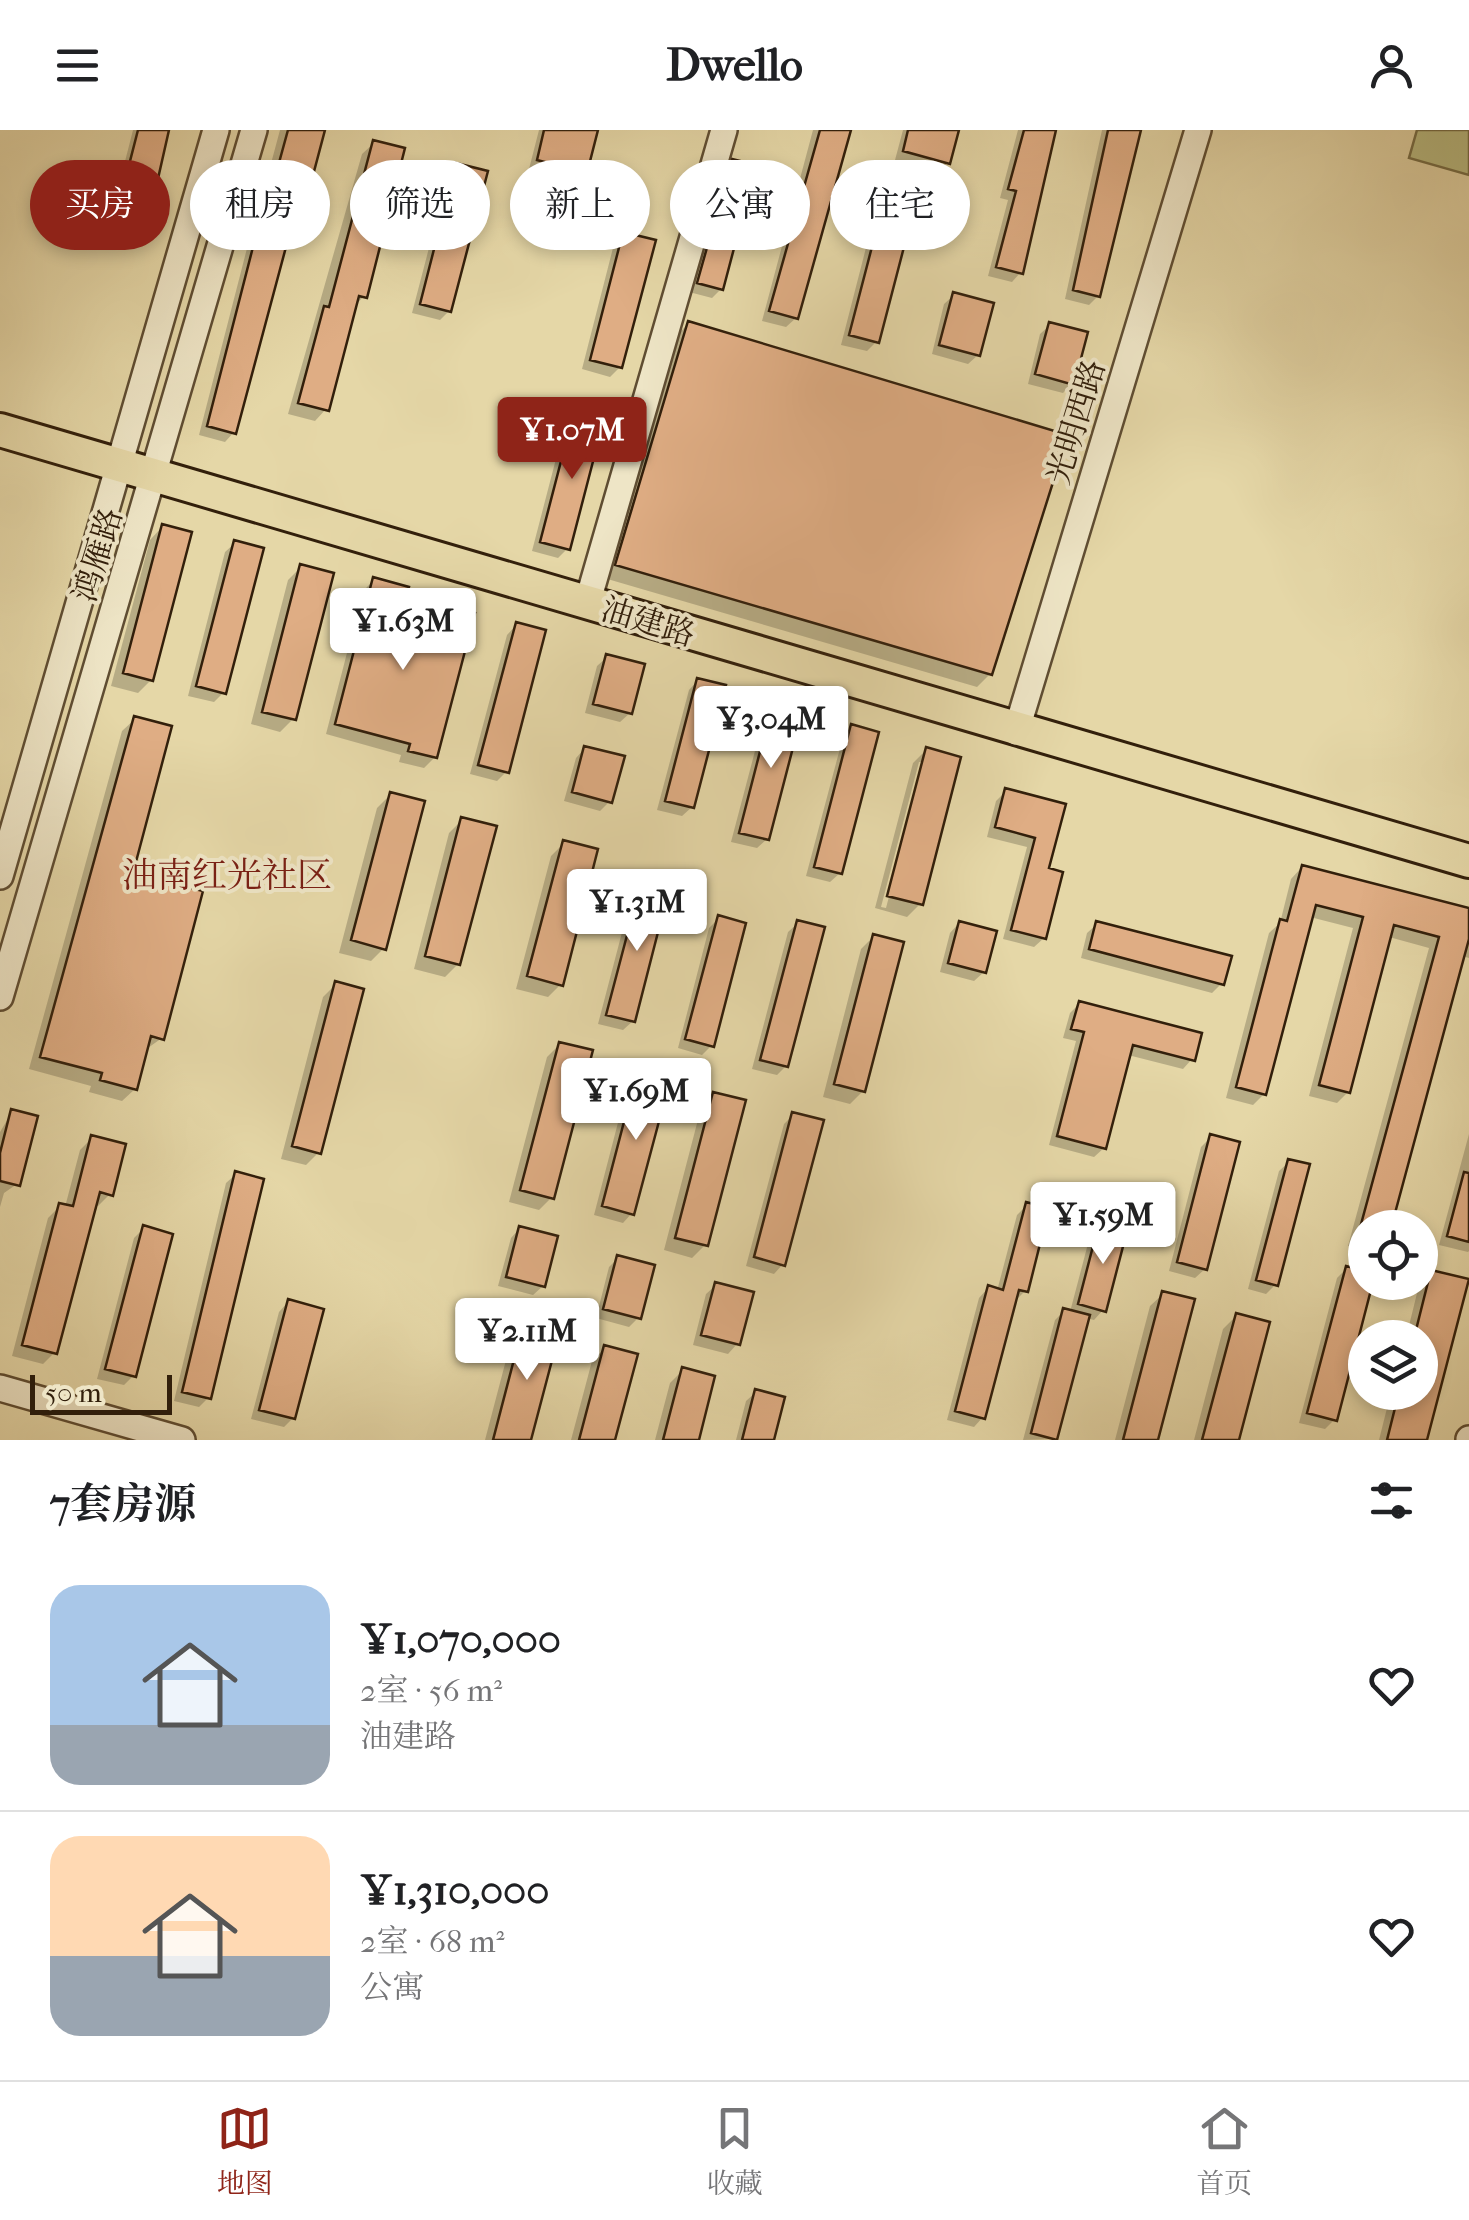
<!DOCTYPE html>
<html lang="zh">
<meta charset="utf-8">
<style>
body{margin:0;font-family:"IM FELL French Canon","Noto Serif SC",serif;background:#f6f6f6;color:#202124;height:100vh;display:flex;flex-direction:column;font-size:38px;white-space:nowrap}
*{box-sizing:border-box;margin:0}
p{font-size:32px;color:#757577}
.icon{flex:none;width:55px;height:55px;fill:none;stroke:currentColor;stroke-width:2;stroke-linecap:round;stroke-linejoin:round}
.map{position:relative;height:1310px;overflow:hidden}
.drawer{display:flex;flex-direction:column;background:#fff;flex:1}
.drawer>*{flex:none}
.top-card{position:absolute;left:30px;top:30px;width:1410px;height:90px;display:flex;gap:20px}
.tools{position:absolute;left:1348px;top:1080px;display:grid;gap:20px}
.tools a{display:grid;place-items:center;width:90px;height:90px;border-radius:50%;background:#fff;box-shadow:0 5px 15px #0003;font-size:50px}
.scale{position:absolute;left:30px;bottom:25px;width:142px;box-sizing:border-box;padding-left:10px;border:5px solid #321f0b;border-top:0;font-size:28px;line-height:35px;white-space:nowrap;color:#321f0b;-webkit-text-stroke:8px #eee5c6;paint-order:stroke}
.price{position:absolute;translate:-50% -85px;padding:0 22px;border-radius:10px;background:#fff;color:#222;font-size:32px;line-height:65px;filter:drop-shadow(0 2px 5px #0008)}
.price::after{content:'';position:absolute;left:50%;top:60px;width:30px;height:22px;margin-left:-15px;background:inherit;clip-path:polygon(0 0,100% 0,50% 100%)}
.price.on{background:#8f2418;color:#fff}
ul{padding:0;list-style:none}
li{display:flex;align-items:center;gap:30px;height:250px;padding:0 50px}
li+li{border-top:2px solid #e0e0e0}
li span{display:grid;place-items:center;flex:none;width:280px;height:200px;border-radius:30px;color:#555}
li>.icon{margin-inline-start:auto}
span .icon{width:120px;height:120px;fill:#fffc;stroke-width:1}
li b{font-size:42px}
h2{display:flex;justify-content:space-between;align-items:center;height:120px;padding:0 50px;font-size:42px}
.tag{padding:0 35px;border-radius:45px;background:#fff;box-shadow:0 5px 15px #0003;font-size:35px;line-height:90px}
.tag.on{background:#8f2418;color:#fff}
header{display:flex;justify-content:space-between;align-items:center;height:130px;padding:0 50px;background:#fff;font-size:45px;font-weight:700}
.menu{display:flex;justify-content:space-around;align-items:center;height:140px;border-top:2px solid #e0e0e0;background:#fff;font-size:28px;color:#757577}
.menu a{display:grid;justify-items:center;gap:5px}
.menu .on{color:#8f2418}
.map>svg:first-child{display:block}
.green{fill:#babd83;stroke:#766e47;stroke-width:2.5}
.shadow{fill:#0003;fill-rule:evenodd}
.building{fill:#dfad84;stroke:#321f0b;stroke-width:2.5}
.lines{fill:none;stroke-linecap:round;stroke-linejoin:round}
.minor-casing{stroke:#5f4d32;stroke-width:30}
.major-casing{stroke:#321f0b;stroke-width:38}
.minor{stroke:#eee5c6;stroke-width:25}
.major{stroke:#e5d7a7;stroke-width:32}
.labels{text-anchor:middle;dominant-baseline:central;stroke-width:8;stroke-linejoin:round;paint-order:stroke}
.street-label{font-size:32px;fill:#321f0b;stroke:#eee5c6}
.neighbourhood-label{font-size:35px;fill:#7a1f14;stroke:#eee5c6}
</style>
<header><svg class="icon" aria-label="menu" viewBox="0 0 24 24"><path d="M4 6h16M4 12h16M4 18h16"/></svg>Dwello<svg class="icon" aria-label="person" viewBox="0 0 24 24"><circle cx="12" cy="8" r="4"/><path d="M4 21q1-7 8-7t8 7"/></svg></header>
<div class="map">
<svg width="1469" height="1310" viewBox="0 0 1469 1310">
<rect width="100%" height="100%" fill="#e5d7a7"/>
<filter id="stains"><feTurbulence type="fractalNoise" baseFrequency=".002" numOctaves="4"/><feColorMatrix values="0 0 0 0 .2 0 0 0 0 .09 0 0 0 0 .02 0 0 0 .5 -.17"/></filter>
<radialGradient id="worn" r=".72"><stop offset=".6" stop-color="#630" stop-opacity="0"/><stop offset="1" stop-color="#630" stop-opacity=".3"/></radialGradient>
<path class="green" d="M 1417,0 L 1469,0 L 1469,45 L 1409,28 Z"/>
<path class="shadow" d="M 133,0 L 168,0 L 143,105 L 134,114 L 112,108 L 128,49 L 121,47 Z
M 280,0 L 322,0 L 310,47 L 297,60 L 266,52 Z
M 539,0 L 596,0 L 585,42 L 576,51 L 529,39 Z
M 813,0 L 847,0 L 796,188 L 786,197 L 762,191 Z
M 903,0 L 956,0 L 948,32 L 939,42 L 895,30 Z
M 1018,0 L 1055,0 L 1021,142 L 1012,152 L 988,146 L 1008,70 L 1000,68 Z
M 1102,0 L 1139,0 L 1098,166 L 1089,175 L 1065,169 Z
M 374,13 L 364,166 L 353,178 L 326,279 L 315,291 L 288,284 L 362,24 Z
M 733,32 L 721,159 L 712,168 L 689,162 L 724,42 Z
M 457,36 L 449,181 L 440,190 L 412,183 L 448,45 Z
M 888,62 L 876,212 L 867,221 L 841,215 L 878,71 Z
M 264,81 L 234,302 L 225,312 L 199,305 L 254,91 Z
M 624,105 L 620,237 L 610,247 L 582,239 L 614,114 Z
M 954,165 L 978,225 L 968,234 L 932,224 L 944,174 Z
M 688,194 L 990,544 L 977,557 L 604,448 L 675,207 Z
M 1050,195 L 1072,253 L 1063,263 L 1028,254 L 1040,204 Z
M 574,288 L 568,418 L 558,428 L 532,421 L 564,298 Z
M 162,397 L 151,550 L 138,563 L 111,556 L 150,410 Z
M 235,413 L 223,563 L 214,572 L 188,566 L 225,422 Z
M 301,437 L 293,589 L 280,602 L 251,594 L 288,450 Z
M 374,450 L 396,499 L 431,508 L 436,489 L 447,478 L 435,627 L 424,638 L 399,632 L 401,625 L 326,604 L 363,461 Z
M 516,495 L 506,642 L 497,651 L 470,644 L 507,505 Z
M 607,527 L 630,583 L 620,592 L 585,583 L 597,536 Z
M 698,550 L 692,677 L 682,686 L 657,680 L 689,560 Z
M 774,574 L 767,709 L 757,718 L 731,712 L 765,583 Z
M 135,589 L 130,744 L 162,908 L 145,920 L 135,959 L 122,971 L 89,962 L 91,956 L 29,939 L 122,601 Z
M 852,597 L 840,743 L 830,752 L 806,746 L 843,607 Z
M 585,618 L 610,671 L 600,681 L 564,671 L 576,628 Z
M 926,620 L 920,774 L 907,787 L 875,778 L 913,633 ZM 919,632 L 924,632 L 886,778 L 881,777 Z
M 1006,661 L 1063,676 L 1046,740 L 1044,808 L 1034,817 L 1003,809 L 1027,717 L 987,707 L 996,671 Z
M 390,665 L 384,818 L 371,831 L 339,823 L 377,678 Z
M 462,690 L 458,834 L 445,847 L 414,839 L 449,703 Z
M 564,713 L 561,854 L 548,867 L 516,859 L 551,726 Z
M 1302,737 L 1469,781 L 1469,828 L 1462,826 L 1365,1098 L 1365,1120 L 1348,1116 L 1429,818 L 1389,807 L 1348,962 L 1337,973 L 1309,966 L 1353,798 L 1310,787 L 1264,964 L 1253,975 L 1226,968 L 1269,803 L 1280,793 L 1291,749 Z
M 641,759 L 633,891 L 623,900 L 598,894 L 631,768 Z
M 719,788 L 712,915 L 702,925 L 678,918 L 709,798 Z
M 798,793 L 786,936 L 777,945 L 752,939 L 788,802 Z
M 959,793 L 984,842 L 974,851 L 940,842 L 950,803 Z
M 1097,794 L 1222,853 L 1212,863 L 1081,828 L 1087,803 Z
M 874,806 L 863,961 L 850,974 L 823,967 L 861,819 Z
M 336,854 L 319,1022 L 306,1035 L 281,1029 L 323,867 Z
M 1079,874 L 1192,929 L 1183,939 L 1128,925 L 1104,1018 L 1094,1027 L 1049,1015 L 1076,911 L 1063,908 L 1070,883 Z
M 560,914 L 552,1067 L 539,1080 L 509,1072 L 547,927 Z
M 638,945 L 632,1083 L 623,1093 L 594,1085 L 628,954 Z
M 714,965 L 705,1115 L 692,1128 L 664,1120 L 701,978 Z
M 12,982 L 17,1054 L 4,1063 L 0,1077 L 0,1002 Z
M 793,985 L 783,1134 L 774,1144 L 746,1136 L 784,994 Z
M 1469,1004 L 1469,1121 L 1468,1122 L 1439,1115 Z
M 1211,1007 L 1205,1139 L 1195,1148 L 1169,1141 L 1201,1017 Z
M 92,1008 L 110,1064 L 98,1076 L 94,1075 L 55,1222 L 43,1234 L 12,1226 L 48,1088 L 60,1076 L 65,1077 L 80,1020 Z
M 1289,1032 L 1276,1154 L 1266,1164 L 1248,1159 L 1279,1041 Z
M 236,1044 L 208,1268 L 199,1277 L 174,1271 L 226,1053 Z
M 1027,1075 L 1025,1161 L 1016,1170 L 983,1287 L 974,1297 L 947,1290 L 979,1168 L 988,1158 L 997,1161 L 1017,1085 Z
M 1100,1096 L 1103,1180 L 1094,1190 L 1086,1188 L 1055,1309 L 1023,1310 L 1055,1190 L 1064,1181 L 1070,1182 L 1090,1106 Z
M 144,1098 L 133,1246 L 124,1255 L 97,1249 L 134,1108 Z
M 520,1098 L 543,1156 L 533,1165 L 498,1156 L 511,1108 Z
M 618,1128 L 639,1187 L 629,1197 L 596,1188 L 609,1137 Z
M 1346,1139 L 1365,1143 L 1334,1290 L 1325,1299 L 1299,1293 L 1337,1148 Z
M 1432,1142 L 1424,1310 L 1379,1310 L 1391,1262 L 1420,1262 L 1420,1208 L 1406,1208 L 1419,1155 Z
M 716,1155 L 737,1214 L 728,1224 L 693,1215 L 706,1164 Z
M 1163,1164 L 1155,1310 L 1115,1310 L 1150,1176 Z
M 288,1172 L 293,1288 L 284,1297 L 251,1289 L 279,1182 Z
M 1236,1186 L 1236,1310 L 1194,1310 L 1223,1199 Z
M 525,1194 L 529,1310 L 485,1310 L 512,1207 Z
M 605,1218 L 613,1310 L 571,1310 L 592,1231 Z
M 683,1240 L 696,1310 L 655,1310 L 670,1253 Z
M 756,1262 L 771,1310 L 736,1310 L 746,1271 Z"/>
<path class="building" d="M 138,0 L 169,0 L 145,106 L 119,100 L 135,41 L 128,39 Z
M 288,0 L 325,0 L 312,49 L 277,40 Z
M 544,0 L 598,0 L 587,43 L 537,30 Z
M 820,0 L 851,0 L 798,189 L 769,181 Z
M 908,0 L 959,0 L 950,34 L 903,21 Z
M 1024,0 L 1056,0 L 1023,144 L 996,137 L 1016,61 L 1008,59 Z
M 1108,0 L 1141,0 L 1100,167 L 1073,160 Z
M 373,10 L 405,18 L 367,168 L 359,166 L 329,281 L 298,273 L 324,176 L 329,177 Z
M 732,29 L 756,35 L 723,160 L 697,153 Z
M 456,33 L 488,41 L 451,182 L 420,174 Z
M 887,59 L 917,67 L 879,213 L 849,205 Z
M 263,78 L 294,87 L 236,304 L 207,296 Z
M 623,102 L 656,110 L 622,238 L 590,230 Z
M 953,162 L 994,173 L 980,226 L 939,215 Z
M 688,191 L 1068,305 L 992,545 L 615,435 Z
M 1049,192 L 1088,202 L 1074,255 L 1035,244 Z
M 573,285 L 603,293 L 570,420 L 540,412 Z
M 162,394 L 192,402 L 153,551 L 123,543 Z
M 234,410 L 264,418 L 226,564 L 196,556 Z
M 300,434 L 334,443 L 296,590 L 262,582 Z
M 373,447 L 409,457 L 399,497 L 438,507 L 446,475 L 475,483 L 437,628 L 408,621 L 410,614 L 335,594 Z
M 516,492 L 546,500 L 509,643 L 478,635 Z
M 606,524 L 645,534 L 632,584 L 593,574 Z
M 697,548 L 726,555 L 694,678 L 665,671 Z
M 773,571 L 803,579 L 769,710 L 739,703 Z
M 134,586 L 172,596 L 133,743 L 203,761 L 164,910 L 151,906 L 137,960 L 100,950 L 102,943 L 40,927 Z
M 851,594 L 879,602 L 842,744 L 814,737 Z
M 584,616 L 625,626 L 612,673 L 572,662 Z
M 926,617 L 961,627 L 923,775 L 887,766 Z
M 1005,658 L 1066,674 L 1049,738 L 1063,742 L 1046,809 L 1011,800 L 1035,708 L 995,697 Z
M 390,662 L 425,671 L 386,820 L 351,810 Z
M 461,687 L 497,696 L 460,835 L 425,826 Z
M 563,710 L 598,719 L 563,856 L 527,846 Z
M 1302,735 L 1469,778 L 1469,809 L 1391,1098 L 1360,1098 L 1439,807 L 1394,795 L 1350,963 L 1319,955 L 1363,787 L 1316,775 L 1266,965 L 1236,957 L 1280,789 L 1287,791 Z
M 640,756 L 668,763 L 635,892 L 606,885 Z
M 718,785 L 746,793 L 714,917 L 685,909 Z
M 797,790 L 825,797 L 788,937 L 760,930 Z
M 959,791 L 997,801 L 986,843 L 948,833 Z
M 1096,791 L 1232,826 L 1224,855 L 1089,819 Z
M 873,804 L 904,812 L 865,962 L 834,954 Z
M 335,851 L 364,859 L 321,1024 L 292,1016 Z
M 1079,871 L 1202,903 L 1195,931 L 1133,915 L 1106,1019 L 1057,1006 L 1084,902 L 1071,899 Z
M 559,912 L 593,920 L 554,1069 L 520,1060 Z
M 637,942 L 670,950 L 634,1085 L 602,1076 Z
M 713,962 L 746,970 L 708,1116 L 675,1108 Z
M 11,979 L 38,986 L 20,1056 L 0,1051 L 0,1023 Z
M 792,982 L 824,990 L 785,1136 L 754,1127 Z
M 1210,1004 L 1240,1012 L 1207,1140 L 1177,1132 Z
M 91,1005 L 126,1014 L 113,1066 L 100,1062 L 57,1224 L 22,1215 L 59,1073 L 73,1076 Z
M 1288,1029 L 1310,1034 L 1278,1156 L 1256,1150 Z
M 235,1041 L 264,1049 L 211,1269 L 182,1262 Z
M 1464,1042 L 1469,1043 L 1469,1112 L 1447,1106 Z
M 1026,1072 L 1049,1078 L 1028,1162 L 1019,1160 L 985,1289 L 955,1281 L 988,1155 L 1003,1160 Z
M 1099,1093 L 1127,1101 L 1106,1182 L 1078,1174 Z
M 143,1095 L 173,1104 L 136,1247 L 105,1239 Z
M 519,1096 L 558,1106 L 545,1157 L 506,1147 Z
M 617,1125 L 655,1135 L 641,1189 L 603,1179 Z
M 1346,1136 L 1365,1141 L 1365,1152 L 1373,1152 L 1337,1291 L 1307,1283 Z
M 1431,1140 L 1469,1149 L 1427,1310 L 1387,1310 L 1399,1262 L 1420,1262 L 1420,1208 L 1414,1208 Z
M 715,1152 L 754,1162 L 740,1215 L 701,1205 Z
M 1162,1161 L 1195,1169 L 1158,1310 L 1123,1310 Z
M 288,1169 L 324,1179 L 295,1289 L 259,1280 Z
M 1063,1178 L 1090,1185 L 1057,1310 L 1031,1303 Z
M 1236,1183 L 1270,1192 L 1239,1310 L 1202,1310 Z
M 524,1191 L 560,1200 L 531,1310 L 493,1310 Z
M 604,1215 L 638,1224 L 615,1310 L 579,1310 Z
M 682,1237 L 715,1246 L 699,1310 L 663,1310 Z
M 755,1259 L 785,1267 L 774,1310 L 742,1310 Z"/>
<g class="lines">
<g class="minor-casing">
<path id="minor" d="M 587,474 L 724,0
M 1016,602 L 1198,0
M 0,746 L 216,0
M 0,867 L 254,0
M 0,1258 L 182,1310
M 1469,1310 L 1469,1309"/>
</g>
<g class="major-casing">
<path id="major" d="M 0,300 L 1469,731"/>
</g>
<use href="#minor" class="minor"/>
<use href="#major" class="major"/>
</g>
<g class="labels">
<g class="street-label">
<text transform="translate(1076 292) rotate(-73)">光明西路</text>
<text transform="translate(98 425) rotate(-73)">鸿雁路</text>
<text transform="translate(648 492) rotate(17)">油建路</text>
</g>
<g class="neighbourhood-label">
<text x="227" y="745">油南红光社区</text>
</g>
</g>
<rect width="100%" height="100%" filter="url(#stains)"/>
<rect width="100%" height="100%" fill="url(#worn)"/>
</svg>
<div class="tools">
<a><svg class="icon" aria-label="locate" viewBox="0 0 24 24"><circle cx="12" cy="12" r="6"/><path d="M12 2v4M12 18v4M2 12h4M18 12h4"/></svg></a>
<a><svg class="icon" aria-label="layers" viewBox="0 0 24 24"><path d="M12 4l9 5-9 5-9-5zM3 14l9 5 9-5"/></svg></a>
</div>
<div class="scale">50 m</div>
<b class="price on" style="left:572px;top:352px">¥1.07M</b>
<b class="price" style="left:403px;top:543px">¥1.63M</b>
<b class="price" style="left:771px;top:641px">¥3.04M</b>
<b class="price" style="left:637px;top:824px">¥1.31M</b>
<b class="price" style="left:636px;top:1013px">¥1.69M</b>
<b class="price" style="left:1103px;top:1137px">¥1.59M</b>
<b class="price" style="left:527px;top:1253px">¥2.11M</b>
<div class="top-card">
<a class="tag on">买房</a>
<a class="tag">租房</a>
<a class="tag">筛选</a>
<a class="tag">新上</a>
<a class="tag">公寓</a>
<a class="tag">住宅</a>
</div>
</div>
<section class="drawer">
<h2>7套房源<svg class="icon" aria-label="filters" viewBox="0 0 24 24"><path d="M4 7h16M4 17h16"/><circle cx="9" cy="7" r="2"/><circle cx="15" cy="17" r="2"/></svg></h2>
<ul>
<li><span style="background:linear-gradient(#a9c7e8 70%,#9aa5b1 0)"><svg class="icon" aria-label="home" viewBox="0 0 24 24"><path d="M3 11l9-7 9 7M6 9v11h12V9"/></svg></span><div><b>¥1,070,000</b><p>2室 · 56 m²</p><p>油建路</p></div><svg class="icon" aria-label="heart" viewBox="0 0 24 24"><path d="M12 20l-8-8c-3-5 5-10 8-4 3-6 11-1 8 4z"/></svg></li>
<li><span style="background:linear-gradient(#ffd9b3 60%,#9aa5b1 0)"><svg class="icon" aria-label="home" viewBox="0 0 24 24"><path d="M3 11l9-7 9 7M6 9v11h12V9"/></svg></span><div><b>¥1,310,000</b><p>2室 · 68 m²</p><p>公寓</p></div><svg class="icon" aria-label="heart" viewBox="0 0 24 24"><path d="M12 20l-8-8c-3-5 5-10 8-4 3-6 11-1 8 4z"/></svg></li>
</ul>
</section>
<nav class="menu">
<a class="on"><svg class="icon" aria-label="map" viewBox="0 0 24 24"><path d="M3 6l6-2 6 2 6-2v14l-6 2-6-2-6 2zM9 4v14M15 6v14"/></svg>地图</a>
<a><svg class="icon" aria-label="saved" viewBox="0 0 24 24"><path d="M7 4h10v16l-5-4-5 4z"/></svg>收藏</a>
<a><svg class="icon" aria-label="home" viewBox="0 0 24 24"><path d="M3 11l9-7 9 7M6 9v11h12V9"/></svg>首页</a>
</nav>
